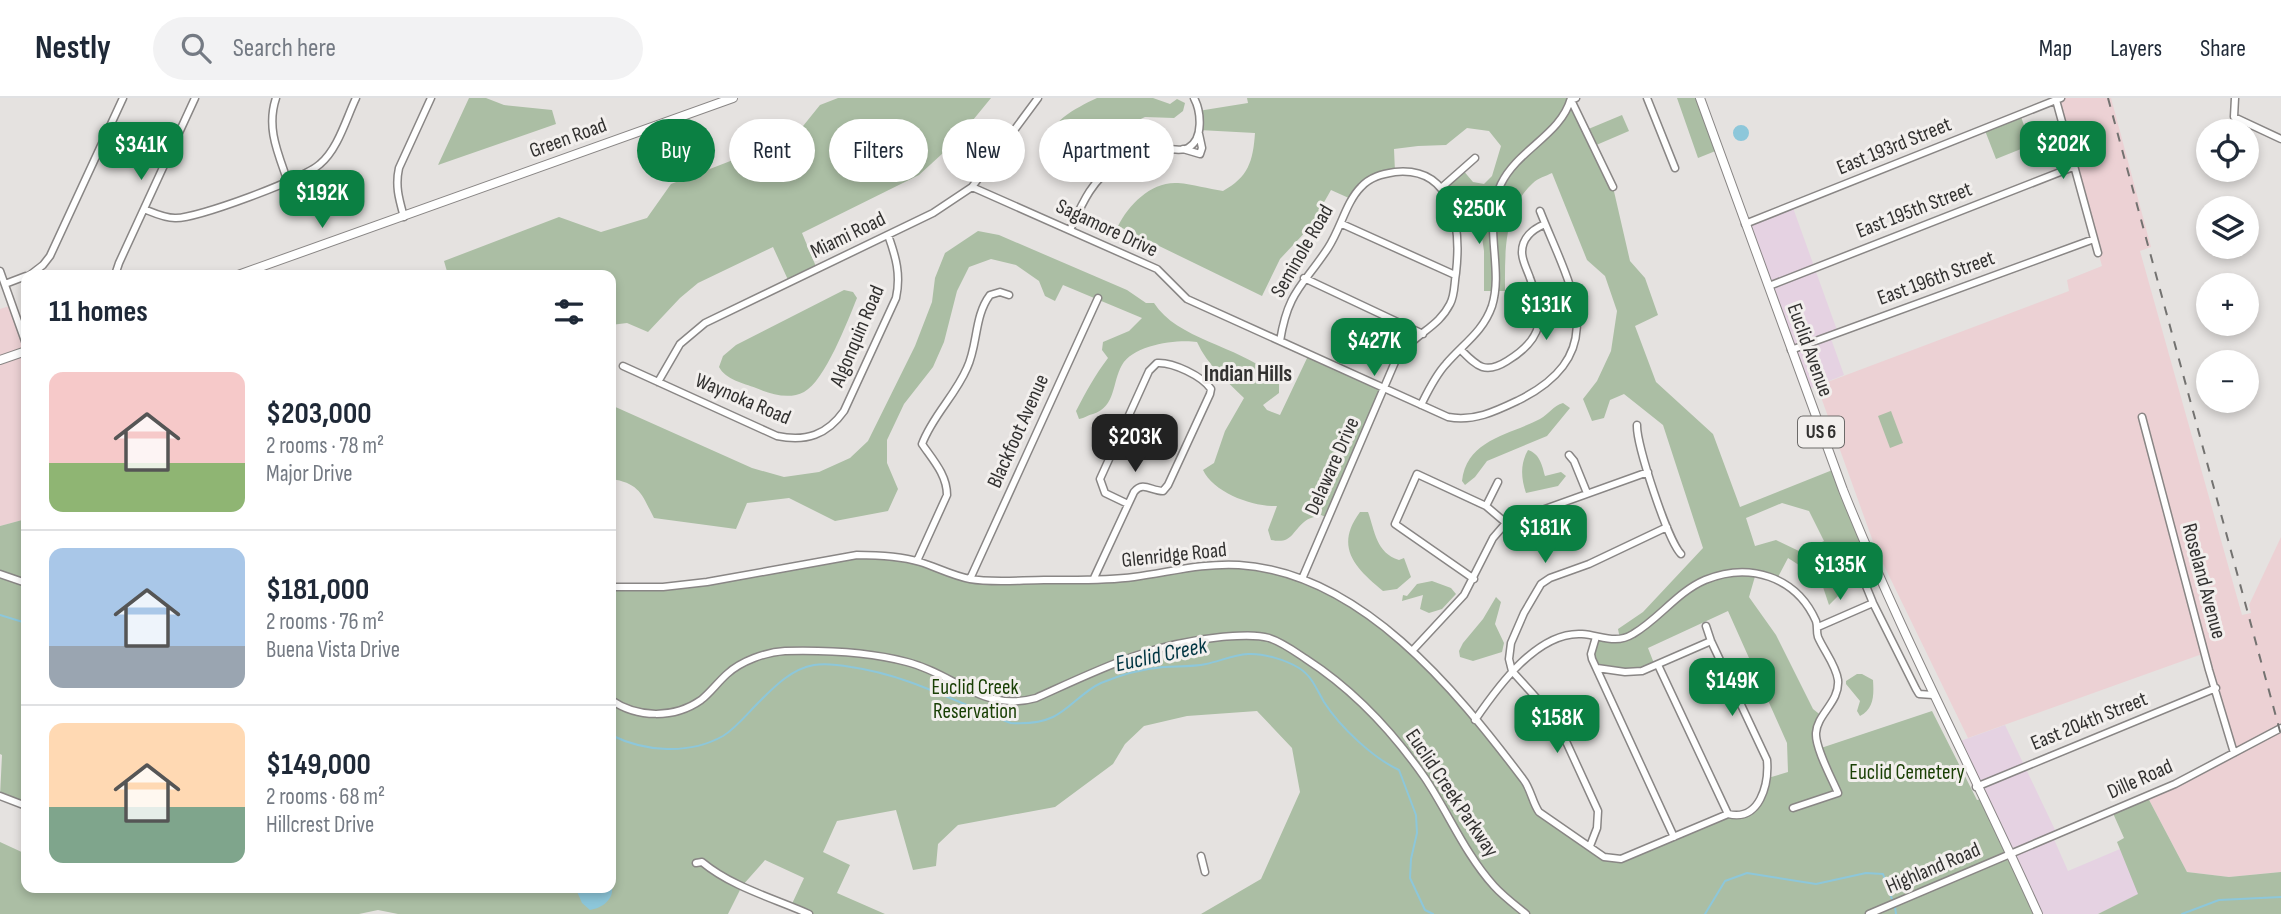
<!DOCTYPE html>
<meta charset="utf-8">
<style>
body{margin:0;font-family:"Sofia Sans Condensed",sans-serif;background:#f2f2f3;color:#1f2937;height:100vh;display:flex;flex-direction:column;font-size:26px;white-space:nowrap}
*{box-sizing:border-box;margin:0}
p{font-size:23px;color:#747a83}
.icon{flex:none;width:38px;height:38px;fill:none;stroke:currentColor;stroke-width:2;stroke-linecap:round;stroke-linejoin:round}
.map{position:relative;flex:1;overflow:hidden}
.side{position:absolute;left:21px;top:172px;width:595px;height:623px;display:flex;flex-direction:column;background:#fff;border-radius:14px;box-shadow:0 4px 10px #0003}
.side>*{flex:none}
.top-card{position:absolute;left:637px;top:21px;width:665px;height:63px;display:flex;gap:14px}
.fabs{position:absolute;left:2196px;top:21px;display:grid;gap:14px}
.fabs a{display:grid;place-items:center;width:63px;height:63px;border-radius:50%;background:#fff;box-shadow:0 4px 10px #0003;font-size:35px}
.price{position:absolute;translate:-50% -60px;padding:0 16px;border-radius:14px;background:#0b8043;color:#fff;font-size:23px;line-height:46px;filter:drop-shadow(0 2px 4px #0008)}
.price::after{content:'';position:absolute;left:50%;top:42px;width:21px;height:16px;margin-left:-10px;background:inherit;clip-path:polygon(0 0,100% 0,50% 100%)}
.price.current{background:#222;color:#fff}
ul{padding:0;list-style:none}
li{display:flex;align-items:center;gap:21px;height:175px;padding:0 28px}
li+li{border-top:2px solid #e0e1e3}
li span{display:grid;place-items:center;flex:none;width:196px;height:140px;border-radius:14px;color:#555}
li>.icon{margin-inline-start:auto}
span .icon{width:84px;height:84px;fill:#fffc;stroke-width:1}
li b{font-size:30px}
h2{display:flex;justify-content:space-between;align-items:center;height:84px;padding:0 28px;font-size:30px}
.pill{padding:0 24px;border-radius:32px;background:#fff;box-shadow:0 4px 10px #0003;font-size:24px;line-height:63px}
.pill.current{background:#0b8043;color:#fff}
header{display:flex;align-items:center;gap:42px;box-sizing:border-box;height:98px;padding:0 35px;background:#fff;border-bottom:2px solid #e0e1e3}
header strong{font-size:33px}
nav{display:flex;gap:38px;margin-inline-start:auto;font-size:24px}
.search{width:490px;height:63px;background:#f2f2f3;display:flex;align-items:center;gap:18px;box-sizing:border-box;padding:0 24px;border-radius:38px;color:#747a83;font-size:26px}
.map>svg:first-child{display:block}
.commercial{fill:#e5d2e2}
.industrial{fill:#ecd1d4}
.green{fill:#abbea4;fill-rule:evenodd}
.water{fill:#8dc7da}
.lines{fill:none;stroke-linecap:round;stroke-linejoin:round}
.stream{stroke:#8dc7da;stroke-width:2}
.minor-casing{stroke:#898685;stroke-width:9}
.major-casing{stroke:#898685;stroke-width:10}
.minor{stroke:#fff;stroke-width:6}
.major{stroke:#fff;stroke-width:8}
.rail{stroke:#737270;stroke-width:2;stroke-dasharray:9 9;stroke-linecap:butt}
.labels{text-anchor:middle;dominant-baseline:central;stroke-width:6;stroke-linejoin:round;paint-order:stroke}
.shield{fill:#f2efed;stroke:#6c6a69;stroke-width:2}
.shield-label{font-size:19px;font-weight:bold;fill:#323130}
.street-label{font-size:21px;fill:#323130;stroke:#f2efed}
.park-label{font-size:21px;fill:#1a4005;stroke:#f2efed}
.neighbourhood-label{font-size:23px;font-weight:bold;fill:#323130;stroke:#f2efed}
.water-label{font-size:23px;font-style:italic;fill:#003542;stroke:#f2efed}
</style>
<header>
<strong>Nestly</strong>
<div class="search"><svg class="icon" aria-label="search" viewBox="0 0 24 24"><circle cx="10" cy="10" r="6"/><path d="M15 15l6 6"/></svg>Search here</div>
<nav><a>Map</a><a>Layers</a><a>Share</a></nav>
</header>
<div class="map">
<svg width="2281" height="816" viewBox="0 0 2281 816">
<rect width="100%" height="100%" fill="#e5e2e0"/>
<path class="commercial" d="M 1792,107 L 1838,235 L 1830,238 L 1844,277 L 1806,292 L 1745,126 Z
M 2005,627 L 2057,736 L 2053,739 L 2068,773 L 2120,751 L 2139,796 L 2098,816 L 2038,816 L 1955,645 Z"/>
<path class="industrial" d="M 2061,0 L 2111,0 L 2151,149 L 2140,153 L 2242,517 L 2251,515 L 2249,507 L 2281,439 L 2281,774 L 2229,779 L 2187,774 L 2147,698 L 2234,655 L 2205,555 L 1968,640 L 1875,449 L 1817,288 L 2069,193 L 2067,182 L 2102,168 L 2056,2 Z
M 12,207 L 26,246 L 26,421 L 0,428 L 0,211 Z"/>
<path class="green" d="M 469,0 L 486,0 L 504,7 L 552,12 L 556,26 L 438,67 Z
M 838,0 L 991,0 L 955,44 L 919,77 L 802,135 L 817,171 L 789,184 L 773,149 L 698,185 L 680,200 L 648,234 L 627,225 L 611,227 L 611,177 L 448,177 L 444,163 L 559,119 L 601,134 L 647,120 L 671,86 L 795,38 L 820,7 Z
M 1097,0 L 1153,0 L 1170,6 L 1177,1 L 1185,5 L 1183,13 L 1174,20 L 1145,19 L 1111,35 L 1085,24 L 1067,41 L 1075,62 L 1065,71 L 1058,70 C 1029,35 1067,14 1097,0 Z
M 1247,0 L 1571,0 L 1586,32 L 1622,17 L 1629,33 L 1594,48 L 1613,89 L 1630,163 L 1645,180 L 1658,217 L 1635,228 L 1656,284 L 1713,336 L 1740,409 L 1835,371 L 1866,449 L 1831,466 C 1833,477 1832,489 1838,498 L 1829,507 L 1823,489 L 1816,490 L 1815,488 L 1819,480 L 1788,460 L 1777,481 L 1756,475 L 1749,499 L 1776,537 L 1813,611 L 1823,619 L 1816,632 L 1821,650 L 1932,613 L 1977,702 L 1983,701 L 2038,816 L 1201,816 L 1261,781 L 1300,694 L 1292,650 L 1257,613 L 1187,618 L 1144,628 L 1125,646 L 1113,666 L 1055,709 L 958,727 L 938,746 L 936,768 L 913,772 L 896,712 L 837,723 L 823,754 L 850,767 L 837,795 L 885,816 L 809,816 L 791,808 L 804,780 L 765,762 L 742,788 L 728,816 L 398,816 L 378,812 L 359,816 L 0,816 L 0,744 L 26,756 L 26,789 L 95,789 L 103,793 L 105,789 L 611,789 L 611,489 L 663,489 L 857,457 L 899,460 L 967,480 L 1094,480 L 1240,467 L 1302,481 L 1380,527 L 1434,575 L 1525,683 L 1534,707 L 1604,759 L 1621,761 L 1728,716 L 1735,718 L 1756,707 L 1768,680 L 1788,674 L 1787,645 L 1728,513 L 1648,550 L 1655,568 L 1642,573 L 1597,570 L 1592,561 L 1596,539 L 1620,541 L 1618,531 L 1643,514 L 1703,450 L 1663,327 L 1624,296 L 1610,302 L 1604,320 L 1592,323 L 1583,301 L 1597,283 L 1611,253 L 1617,213 L 1605,178 L 1587,162 L 1552,75 C 1546,78 1538,80 1533,85 C 1503,112 1505,157 1505,193 L 1484,193 L 1484,153 L 1477,106 L 1452,111 L 1441,90 L 1462,71 L 1473,84 L 1484,86 L 1492,78 L 1501,48 L 1489,33 L 1467,30 L 1446,47 L 1418,48 L 1394,51 L 1395,74 L 1371,80 L 1351,101 L 1331,92 L 1310,129 L 1280,161 L 1262,198 L 1118,128 C 1129,106 1152,83 1178,85 C 1193,86 1208,91 1223,93 C 1248,79 1253,64 1255,35 L 1199,32 L 1198,13 L 1248,5 ZM 1782,405 L 1809,413 L 1824,443 L 1801,454 L 1776,442 L 1755,448 L 1746,420 Z
M 1677,0 L 1700,0 L 1718,52 L 1698,60 Z
M 2020,16 L 2031,47 L 1996,61 L 1984,30 Z
M 978,133 L 999,137 L 1127,192 L 1146,205 L 1154,205 C 1179,244 1245,248 1279,283 L 1279,295 L 1263,307 L 1267,312 L 1280,317 L 1309,256 L 1385,291 L 1328,420 L 1321,417 C 1315,419 1308,420 1304,424 C 1291,435 1292,446 1271,442 L 1268,432 L 1277,408 C 1253,409 1214,395 1203,372 L 1214,365 L 1225,333 L 1244,300 C 1227,283 1207,267 1197,244 C 1177,241 1133,247 1122,267 C 1112,284 1116,309 1093,316 C 1088,317 1085,320 1079,321 L 1076,313 C 1086,294 1095,277 1108,260 L 1102,252 L 1103,244 L 1129,233 L 1142,220 L 1063,187 L 1055,203 L 1045,198 L 1039,183 L 1016,167 L 991,161 L 969,169 L 957,193 L 944,244 L 933,269 L 904,306 L 887,342 L 887,365 L 898,391 L 888,413 L 835,423 L 789,400 L 747,405 L 736,431 L 654,420 C 642,397 640,385 611,381 L 611,307 L 752,370 L 784,379 L 819,374 L 850,360 L 868,343 L 915,248 L 932,204 L 935,180 L 945,155 Z
M 844,192 L 853,194 L 857,200 C 848,222 825,283 804,294 C 789,302 770,296 756,290 C 743,285 726,282 719,269 L 723,258 L 736,247 Z
M 1563,305 L 1570,310 L 1547,338 L 1487,363 L 1475,379 L 1465,387 L 1462,383 C 1467,341 1510,337 1540,321 C 1549,316 1553,308 1563,305 Z
M 1891,313 L 1903,345 L 1890,350 L 1878,318 Z
M 1528,352 C 1540,356 1542,367 1545,378 L 1561,374 L 1566,378 L 1558,388 L 1526,395 C 1521,380 1520,366 1528,352 Z
M 1360,414 L 1368,414 C 1375,433 1376,455 1399,462 L 1404,460 L 1411,479 L 1397,491 L 1383,493 C 1355,470 1334,449 1360,414 Z
M 26,421 L 26,708 L 0,698 L 2,657 L 0,656 L 0,428 Z
M 1432,483 L 1451,490 L 1456,496 L 1442,511 L 1429,515 L 1420,511 L 1423,497 L 1402,503 L 1403,497 L 1407,498 L 1417,486 Z
M 1496,499 L 1501,504 L 1495,526 L 1504,545 L 1502,554 L 1473,563 L 1460,559 L 1459,553 L 1463,545 L 1483,521 Z
M 1857,576 L 1862,576 L 1873,582 C 1874,597 1874,611 1860,618 L 1857,613 L 1860,603 L 1846,586 L 1846,583 Z
M 2147,698 L 2187,774 L 2229,779 L 2281,774 L 2281,816 L 2098,816 L 2138,796 L 2117,744 L 2124,740 L 2112,713 Z"/>
<path class="water" d="M1733 35a8 8 0 1 1 16 0a8 8 0 1 1-16 0Z
M 611,786 C 616,800 603,810 590,812 L 582,805 L 575,789 L 611,789 Z"/>
<g class="lines">
<path class="stream" d="M 0,517 L 26,525
M 611,637 C 645,654 689,657 723,638 C 736,630 747,616 758,605 C 774,589 791,571 814,567 C 825,565 840,567 851,569 C 908,577 957,605 1011,625 C 1025,626 1040,625 1053,619 C 1070,611 1083,593 1101,585 C 1120,577 1143,571 1163,569 C 1178,568 1192,569 1206,566 C 1220,563 1233,557 1248,556 C 1263,555 1286,562 1299,570 C 1312,578 1317,592 1324,604 C 1340,629 1373,660 1399,672 L 1416,717 L 1417,735 L 1411,761 L 1410,780 L 1425,812 L 1433,816
M 1895,809 L 1896,816
M 1705,816 L 1725,783 L 1747,775 L 1816,786 L 1866,775 L 1883,776 L 1893,804
M 2182,816 L 2219,802 L 2281,799"/>
<g class="minor-casing">
<path id="minor" d="M 276,0 C 266,30 278,55 288,84
M 1576,0 L 1571,2 L 1613,89
M 1647,0 L 1675,70
M 2235,0 L 2234,19 L 2281,41
M 2056,2 L 2098,155
M 1183,51 L 1200,56 L 1202,50 L 1199,36
M 972,89 L 1157,171 L 1187,201 L 1448,319 C 1474,324 1496,313 1519,302 C 1615,254 1569,187 1540,113
M 1441,90 L 1475,60
M 144,111 C 154,115 164,120 175,120 C 196,121 304,81 320,66 C 338,51 346,21 356,0
M 404,119 C 399,101 395,88 399,70 L 431,0
M 1342,126 L 1455,177
M 1745,126 L 2061,0
M 1070,132 C 1081,108 1092,81 1116,67 C 1130,59 1146,54 1162,51 C 1170,50 1181,54 1188,50 C 1204,41 1201,13 1194,0
M 0,173 L 26,246
M 30,177 L 43,167 L 50,158 L 123,0
M 115,177 L 119,165 L 195,0
M 1304,180 L 1423,236
M 5,186 L 26,178
M 1769,188 L 2073,69
M 1280,243 C 1288,193 1303,188 1328,150 C 1341,130 1346,104 1361,89 C 1370,79 1382,76 1395,74 C 1455,68 1461,131 1456,175 C 1454,186 1455,197 1450,206 C 1441,224 1426,231 1412,244 C 1406,249 1401,257 1395,264 L 1302,481
M 1461,252 C 1477,268 1485,277 1507,263 C 1545,240 1545,218 1530,180 C 1527,171 1522,163 1522,154 C 1522,140 1533,131 1545,126
M 1791,252 L 2094,141
M 623,268 L 777,338 C 806,344 827,337 844,313 L 896,200 C 901,177 896,159 888,137
M 658,284 L 680,246 L 705,225 L 933,115 L 972,89 L 1038,0
M 1421,307 C 1428,293 1435,278 1446,266 C 1463,246 1483,234 1492,208 C 1504,170 1482,125 1501,86 C 1518,51 1561,37 1571,0
M 2142,319 L 2209,572 L 2234,655
M 1637,327 C 1636,346 1668,443 1681,456
M 1569,357 L 1574,363 L 1587,395
M 1486,408 L 1498,384
M 1866,449 L 1857,456 L 1855,461 L 1873,505 L 1916,591 L 1919,596 L 1933,597
M 917,463 L 947,397 C 947,377 933,362 922,346 C 933,317 955,298 967,270 C 978,247 974,218 990,197 L 1000,194 L 1009,197
M 0,476 L 26,485
M 1094,480 L 1134,394 C 1143,383 1151,393 1163,393 L 1168,387 L 1210,296 L 1211,291 C 1202,278 1173,264 1157,265 L 1149,273 L 1100,381 L 1105,395 L 1128,406
M 970,481 L 1098,200
M 1474,481 L 1395,426 L 1417,376 L 1486,408 L 1506,425
M 611,489 L 663,489 L 707,484 L 857,457 C 878,457 900,458 920,464 C 936,469 953,478 970,481 C 992,485 1022,482 1044,482 C 1074,482 1105,483 1134,479 C 1171,474 1202,465 1239,467 C 1361,475 1455,591 1523,681 C 1531,691 1532,704 1539,714 L 1604,759 L 1621,761 L 1728,716 C 1760,724 1769,686 1767,662 L 1711,543 L 1706,528
M 1818,529 L 1873,505
M 1596,539 L 1591,556 L 1592,561 L 1674,739
M 1412,553 L 1464,497 L 1493,440 L 1506,425 L 1648,374
M 1658,567 L 1728,716
M 1597,570 L 1625,574 L 1642,573 L 1711,543
M 611,602 C 637,620 674,621 701,602 C 710,595 718,584 727,576 C 741,563 766,554 785,553 C 825,552 869,554 907,564 C 955,576 983,615 1036,600 C 1100,571 1149,546 1221,539 C 1236,538 1254,536 1269,540 C 1282,544 1294,553 1306,561 C 1354,592 1393,634 1425,680 C 1449,716 1465,756 1494,788 C 1503,798 1515,807 1526,816
M 1475,622 C 1497,590 1537,533 1582,536 C 1600,537 1615,547 1633,536 C 1659,521 1677,494 1705,482 C 1749,464 1796,478 1816,523 C 1818,529 1816,533 1818,539 C 1824,553 1836,567 1838,582 C 1840,604 1817,616 1816,635 C 1815,650 1832,681 1838,695 L 1793,710
M 1976,689 L 2216,590
M 0,698 L 26,708
M 1590,748 L 1597,730 L 1598,713 L 1564,639 L 1550,615 L 1512,573 L 1509,561 L 1511,545 L 1524,515 L 1541,486 L 1550,480 L 1589,466 L 1667,429
M 1201,758 L 1205,774
M 696,765 L 702,764 C 732,789 773,800 809,816
M 1869,816 L 2175,686 L 2281,630"/>
</g>
<g class="major-casing">
<path id="major" d="M 1700,0 L 1843,392 C 1901,537 1974,674 2038,816
M 238,177 L 733,0
M 0,262 L 26,253"/>
</g>
<use href="#minor" class="minor"/>
<use href="#major" class="major"/>
<path class="rail" d="M 2108,0 L 2281,637"/>
</g>
<g class="labels">
<rect class="shield" x="1798" y="318.5" width="46" height="31" rx="5"/>
<g class="shield-label">
<text x="1821" y="334">US 6</text>
</g>
<g class="street-label">
<text transform="translate(568 40) rotate(-20)">Green Road</text>
<text transform="translate(1894 48) rotate(-22)">East 193rd Street</text>
<text transform="translate(1914 112) rotate(-21)">East 195th Street</text>
<text transform="translate(1107 130) rotate(25)">Sagamore Drive</text>
<text transform="translate(848 137) rotate(-26)">Miami Road</text>
<text transform="translate(1302 153) rotate(-60)">Seminole Road</text>
<text transform="translate(1936 180) rotate(-20)">East 196th Street</text>
<text transform="translate(857 238) rotate(-67)">Algonquin Road</text>
<text transform="translate(1810 252) rotate(70)">Euclid Avenue</text>
<text transform="translate(743 301) rotate(23)">Waynoka Road</text>
<text transform="translate(1018 333) rotate(-66)">Blackfoot Avenue</text>
<text transform="translate(1332 368) rotate(-66)">Delaware Drive</text>
<text transform="translate(1174 457) rotate(-6)">Glenridge Road</text>
<text transform="translate(2204 483) rotate(75)">Roseland Avenue</text>
<text transform="translate(2089 623) rotate(-22)">East 204th Street</text>
<text transform="translate(2140 681) rotate(-24)">Dille Road</text>
<text transform="translate(1452 695) rotate(56)">Euclid Creek Parkway</text>
<text transform="translate(1933 770) rotate(-23)">Highland Road</text>
</g>
<g class="park-label">
<text x="975" y="589">Euclid Creek<tspan x="975" dy="24">Reservation</tspan></text>
<text x="1907" y="674">Euclid Cemetery</text>
</g>
<g class="neighbourhood-label">
<text x="1248" y="276">Indian Hills</text>
</g>
<g class="water-label">
<text transform="translate(1161 557) rotate(-12)">Euclid Creek</text>
</g>
</g>
</svg>
<div class="fabs">
<a><svg class="icon" aria-label="locate" viewBox="0 0 24 24"><circle cx="12" cy="12" r="6"/><path d="M12 2v4M12 18v4M2 12h4M18 12h4"/></svg></a>
<a><svg class="icon" aria-label="layers" viewBox="0 0 24 24"><path d="M12 4l9 5-9 5-9-5zM3 14l9 5 9-5"/></svg></a>
<a>+</a>
<a>−</a>
</div>
<b class="price" style="left:2063px;top:83px">$202K</b>
<b class="price" style="left:141px;top:84px">$341K</b>
<b class="price" style="left:322px;top:132px">$192K</b>
<b class="price" style="left:1479px;top:148px">$250K</b>
<b class="price" style="left:1546px;top:244px">$131K</b>
<b class="price" style="left:1374px;top:280px">$427K</b>
<b class="price current" style="left:1135px;top:376px">$203K</b>
<b class="price" style="left:1545px;top:467px">$181K</b>
<b class="price" style="left:1840px;top:504px">$135K</b>
<b class="price" style="left:1732px;top:620px">$149K</b>
<b class="price" style="left:1557px;top:657px">$158K</b>
<div class="top-card">
<a class="pill current">Buy</a>
<a class="pill">Rent</a>
<a class="pill">Filters</a>
<a class="pill">New</a>
<a class="pill">Apartment</a>
</div>
<section class="side">
<h2>11 homes<svg class="icon" aria-label="filters" viewBox="0 0 24 24"><path d="M4 7h16M4 17h16"/><circle cx="9" cy="7" r="2"/><circle cx="15" cy="17" r="2"/></svg></h2>
<ul>
<li><span style="background:linear-gradient(#f6c9c9 65%,#8fb573 0)"><svg class="icon" aria-label="home" viewBox="0 0 24 24"><path d="M3 11l9-7 9 7M6 9v11h12V9"/></svg></span><div><b>$203,000</b><p>2 rooms · 78 m²</p><p>Major Drive</p></div></li>
<li><span style="background:linear-gradient(#a9c7e8 70%,#9aa5b1 0)"><svg class="icon" aria-label="home" viewBox="0 0 24 24"><path d="M3 11l9-7 9 7M6 9v11h12V9"/></svg></span><div><b>$181,000</b><p>2 rooms · 76 m²</p><p>Buena Vista Drive</p></div></li>
<li><span style="background:linear-gradient(#ffd9b3 60%,#7fa58c 0)"><svg class="icon" aria-label="home" viewBox="0 0 24 24"><path d="M3 11l9-7 9 7M6 9v11h12V9"/></svg></span><div><b>$149,000</b><p>2 rooms · 68 m²</p><p>Hillcrest Drive</p></div></li>
</ul>
</section>
</div>
